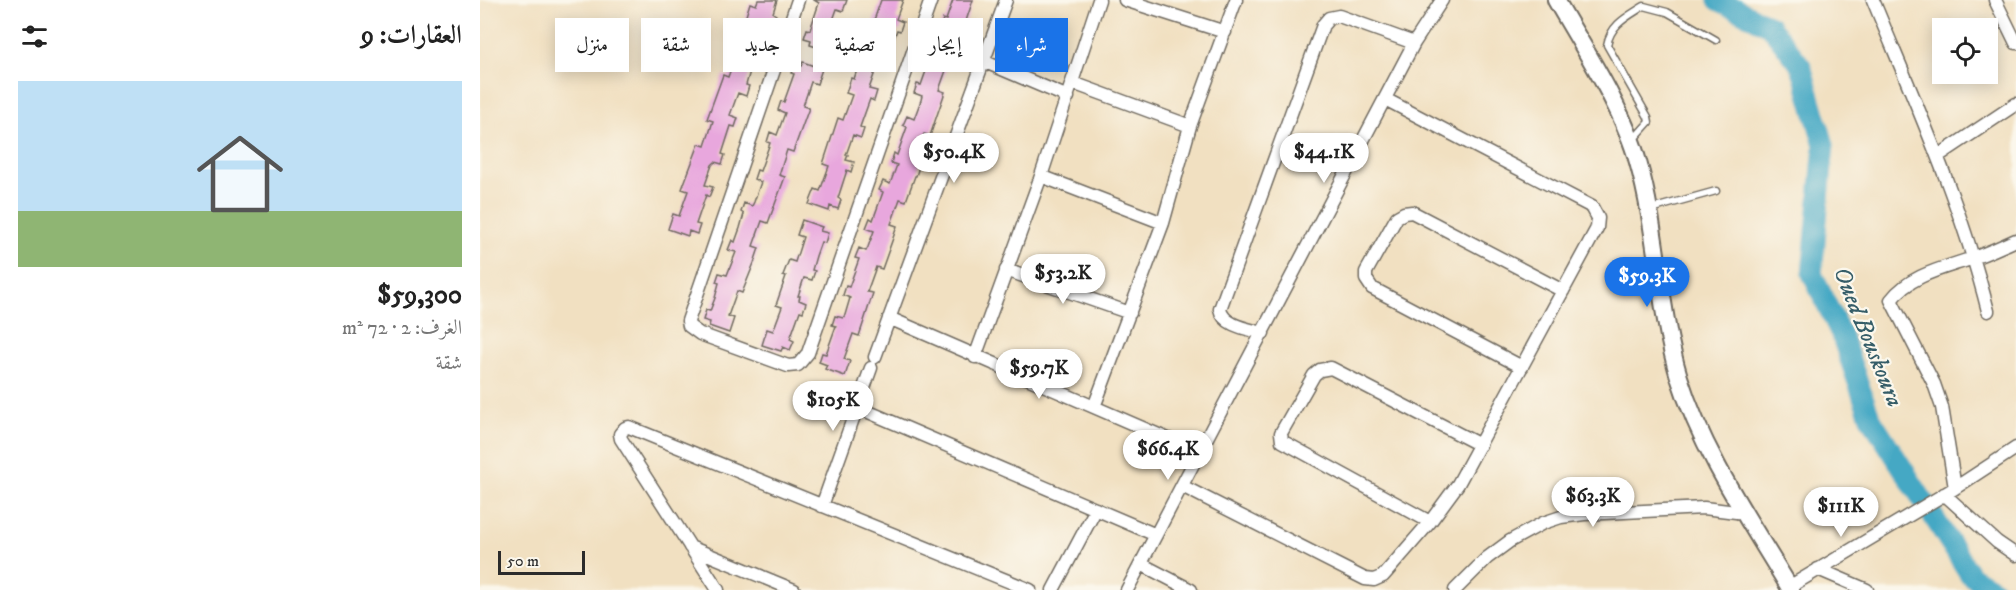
<!DOCTYPE html>
<html lang="ar">
<meta charset="utf-8">
<style>
body{margin:0;font-family:"IM FELL DW Pica",Amiri,serif;background:#f6f6f6;color:#222;direction:rtl;height:100vh;display:flex;flex-direction:column;font-size:22px;white-space:nowrap}
*{box-sizing:border-box;margin:0}
p{font-size:20px;color:#767676}
.icon{flex:none;width:33px;height:33px;fill:none;stroke:currentColor;stroke-width:2;stroke-linecap:round;stroke-linejoin:round}
.map{position:relative;flex:1;overflow:hidden;direction:ltr}
.panel{display:flex;flex-direction:column;background:#fff;width:480px}
.panel>*{flex:none}
.top-card{position:absolute;left:18px;top:18px;width:570px;height:54px;direction:rtl;display:flex;gap:12px}
.controls{position:absolute;left:1452px;top:18px;display:grid;gap:12px}
.controls a{display:grid;place-items:center;width:66px;height:66px;border-radius:0px;background:#fff;box-shadow:0 3px 15px #0003;font-size:30px}
.scale{position:absolute;left:18px;bottom:15px;width:87px;box-sizing:border-box;padding-left:6px;border:3px solid #2b2b2b;border-top:0;font-size:16px;line-height:21px;white-space:nowrap;color:#2b2b2b;-webkit-text-stroke:4px #fbf7ec;paint-order:stroke}
.price{position:absolute;translate:-50% -51px;padding:0 14px;border-radius:21px;background:#fff;color:#222;font-size:20px;line-height:39px;filter:drop-shadow(0 2px 3px #0008)}
.price::after{content:'';position:absolute;left:50%;top:36px;width:18px;height:14px;margin-left:-9px;background:inherit;clip-path:polygon(0 0,100% 0,50% 100%)}
.price.active{background:#1a73e8;color:#fff}
ul{padding:0;list-style:none}
li{display:grid;align-content:center;gap:12px;height:318px;padding:0 18px}
li span{display:grid;place-items:center;height:186px;border-radius:0px;color:#555}
li>.icon{margin-inline-start:auto}
span .icon{width:108px;height:108px;fill:#fffc;stroke-width:1}
li b{font-size:26px}
h2{display:flex;justify-content:space-between;align-items:center;height:72px;padding:0 18px;font-size:26px}
.tag{padding:0 21px;border-radius:0px;background:#fff;box-shadow:0 3px 15px #0003;font-size:21px;line-height:54px}
.tag.active{background:#1a73e8;color:#fff}
main{display:flex;flex:1;min-height:0}
.map>svg:first-child{display:block}
.lines{fill:none;stroke-linecap:round;stroke-linejoin:round}
.river{stroke:#44a8c4;stroke-width:21}
.building{fill:#e8a7dd}
.lane-casing{stroke:#706a60;stroke-width:9}
.street-casing{stroke:#706a60;stroke-width:15}
.secondary-casing{stroke:#706a60;stroke-width:20}
.lane{stroke:#fff;stroke-width:6}
.street{stroke:#fff;stroke-width:12}
.secondary{stroke:#fff;stroke-width:16}
.labels{text-anchor:middle;dominant-baseline:central;stroke-width:4.5;stroke-linejoin:round;paint-order:stroke}
.water-label{font-size:24px;font-style:italic;fill:#355d68;stroke:#fbf7ec}
</style>
<main>
<div class="map">
<svg width="1536" height="590" viewBox="0 0 1536 590">
<rect width="100%" height="100%" fill="#fbf7ec"/>
<filter id="ink" filterUnits="userSpaceOnUse"><feTurbulence type="fractalNoise" baseFrequency=".0167" numOctaves="2"/><feDisplacementMap in="SourceGraphic" scale="12" xChannelSelector="R" yChannelSelector="G"/><feConvolveMatrix kernelMatrix="1 2 1 2 8 2 1 2 1" color-interpolation-filters="sRGB"/></filter>
<filter id="wash" filterUnits="userSpaceOnUse"><feTurbulence type="fractalNoise" baseFrequency=".008" numOctaves="4" result="noise"/><feDisplacementMap in="SourceGraphic" scale="24" xChannelSelector="R" yChannelSelector="G"/><feGaussianBlur stdDeviation="1.35" result="paint"/><feColorMatrix in="noise" values="0 0 0 0 0 0 0 0 0 0 0 0 0 0 0 0 0 1.4 0 .05"/><feComposite in="paint" operator="in"/></filter>
<g filter="url(#wash)">
<rect width="100%" height="100%" fill="#f1e0c1"/>
<g class="lines">
<path class="river" d="M 1238,0 L 1290,26 L 1321,66 L 1344,145 L 1332,274 L 1361,334 L 1390,417 L 1491,576 L 1515,590"/>
</g>
<g id="blocks">
<path class="building" d="M 278,0 L 297,0 L 293,13 L 296,15 L 293,24 L 286,21 L 284,25 L 265,19 L 270,3 L 276,5 Z
M 334,0 L 367,0 L 363,11 L 357,9 L 348,34 L 354,36 L 349,51 L 330,45 L 331,40 L 324,38 L 327,29 L 330,30 L 339,3 Z
M 401,0 L 423,0 L 416,19 L 423,22 L 420,31 L 417,30 L 407,58 L 411,59 L 407,69 L 400,66 L 398,70 L 396,69 L 389,89 L 397,91 L 394,101 L 390,99 L 380,127 L 384,129 L 381,138 L 373,135 L 366,155 L 368,155 L 366,160 L 374,162 L 371,172 L 367,170 L 358,198 L 361,200 L 358,209 L 350,206 L 349,211 L 329,204 L 335,189 L 340,191 L 349,166 L 343,164 L 358,118 L 363,120 L 372,95 L 366,93 L 371,78 L 374,79 L 384,48 L 390,50 L 399,26 L 393,23 Z
M 473,0 L 493,0 L 485,24 L 491,26 L 485,42 L 482,41 L 473,67 L 468,65 L 459,90 L 465,92 L 455,121 L 450,136 L 444,134 L 436,159 L 441,161 L 436,176 L 435,176 L 426,201 L 420,199 L 411,224 L 417,226 L 412,241 L 402,269 L 396,267 L 387,292 L 393,293 L 384,321 L 379,336 L 373,334 L 364,359 L 370,361 L 365,376 L 345,369 L 347,365 L 339,362 L 342,353 L 346,354 L 356,326 L 352,325 L 355,316 L 363,318 L 365,315 L 370,298 L 363,295 L 366,286 L 369,287 L 379,259 L 375,258 L 379,248 L 386,251 L 388,247 L 394,231 L 386,228 L 390,218 L 393,220 L 403,192 L 399,190 L 403,181 L 410,184 L 417,165 L 411,163 L 414,153 L 417,155 L 427,127 L 423,125 L 427,116 L 434,119 L 441,100 L 442,96 L 434,93 L 437,84 L 441,85 L 451,57 L 447,56 L 450,47 L 458,49 L 464,30 L 460,28 L 463,19 L 466,20 Z
M 256,36 L 276,42 L 274,46 L 282,49 L 279,58 L 275,57 L 270,71 L 266,85 L 269,86 L 266,96 L 258,93 L 250,115 L 258,118 L 255,127 L 251,126 L 242,154 L 245,155 L 242,164 L 235,162 L 232,165 L 225,185 L 233,187 L 229,197 L 226,195 L 216,224 L 220,225 L 217,234 L 209,231 L 208,236 L 188,229 L 193,214 L 199,216 L 208,191 L 202,189 L 219,144 L 225,146 L 229,134 L 233,121 L 227,119 L 243,75 L 248,77 L 257,52 L 251,50 Z
M 323,62 L 342,69 L 337,84 L 331,82 L 323,106 L 329,108 L 313,152 L 307,150 L 299,175 L 305,177 L 288,223 L 282,221 L 273,246 L 279,248 L 274,263 L 262,293 L 257,291 L 248,316 L 254,318 L 249,333 L 229,326 L 230,322 L 223,320 L 226,310 L 230,311 L 235,298 L 239,283 L 236,282 L 239,273 L 247,275 L 256,252 L 248,250 L 252,240 L 255,242 L 260,228 L 264,214 L 261,212 L 264,203 L 272,206 L 274,202 L 281,182 L 274,179 L 277,170 L 280,171 L 290,143 L 287,142 L 290,132 L 297,135 L 305,113 L 298,110 L 301,101 L 304,102 L 314,74 L 311,73 L 314,63 L 321,66 Z
M 322,220 L 342,227 L 340,231 L 348,233 L 345,243 L 341,242 L 336,256 L 332,270 L 335,271 L 332,280 L 324,278 L 318,296 L 320,296 L 319,300 L 326,303 L 323,312 L 320,311 L 310,339 L 314,341 L 310,350 L 303,347 L 301,351 L 282,345 L 287,329 L 293,331 L 302,307 L 296,305 L 306,276 L 303,275 L 309,260 L 315,262 L 323,237 L 317,235 Z"/>
</g>
</g>
<g filter="url(#ink)">
<use href="#blocks" fill-opacity="0" stroke="#706a60" stroke-width="1.5"/>
<g class="lines">
<g class="lane-casing">
<path id="lane" d="M 1152,141 L 1169,122 L 1168,117 L 1127,45 C 1131,24 1147,17 1164,6 L 1187,12 L 1236,40
M 1171,209 L 1236,191"/>
</g>
<g class="street-casing">
<path id="street" d="M 318,0 L 208,321 L 209,326 L 220,334 L 308,366 L 318,365 L 328,353 L 451,0
M 645,0 L 745,32
M 1393,0 C 1435,102 1481,203 1508,311
M 1515,0 L 1536,43
M 503,61 L 588,97
M 593,83 L 710,126
M 1458,156 L 1536,104
M 561,176 L 683,223
M 526,270 L 650,313
M 409,318 L 720,453
M 783,333 C 769,329 743,326 740,309 L 843,25 L 849,18 L 859,16 L 934,43
M 395,357 L 526,0
M 495,357 L 561,176 L 619,0
M 1042,367 L 892,288 L 886,279 L 886,272 L 917,217 L 924,213 L 932,212 L 1083,291
M 377,407 L 676,535
M 614,407 L 683,223 L 710,126 L 756,0
M 702,486 L 885,579 L 894,580 L 903,576 L 950,522 L 978,484 L 1117,228 L 1118,218 L 1112,207 L 905,99
M 1475,488 L 1462,407 L 1454,384 L 1411,300 C 1431,274 1465,268 1493,258 C 1508,253 1522,246 1536,240
M 1464,494 L 1517,542 L 1536,555
M 342,506 L 391,368
M 950,522 L 802,441 L 801,433 L 834,375 L 840,370 L 851,368 L 1000,445
M 210,547 L 314,590
M 661,564 L 711,590
M 1338,569 L 1387,590
M 1309,587 L 1475,488 L 1536,448
M 238,590 L 141,439 L 140,434 L 145,428 L 149,427 L 550,590
M 573,590 L 616,509
M 647,590 L 934,43 L 962,0
M 975,590 L 1007,558 L 1030,541 L 1063,523 L 1081,517 L 1104,514 L 1224,508 L 1264,513"/>
</g>
<g class="secondary-casing">
<path id="secondary" d="M 1076,0 C 1104,49 1143,108 1158,162 C 1178,231 1178,307 1199,377 C 1223,454 1270,521 1311,590"/>
</g>
<use href="#lane" class="lane"/>
<use href="#street" class="street"/>
<use href="#secondary" class="secondary"/>
</g>
</g>
<g class="labels">
<g class="water-label">
<text transform="translate(1388 337) rotate(68)">Oued Bouskoura</text>
</g>
</g>
</svg>
<div class="controls">
<a><svg class="icon" aria-label="locate" viewBox="0 0 24 24"><circle cx="12" cy="12" r="6"/><path d="M12 2v4M12 18v4M2 12h4M18 12h4"/></svg></a>
</div>
<div class="scale">50 m</div>
<b class="price" style="left:474px;top:184px">$50.4K</b>
<b class="price" style="left:844px;top:184px">$44.1K</b>
<b class="price" style="left:583px;top:305px">$53.2K</b>
<b class="price active" style="left:1167px;top:308px">$59.3K</b>
<b class="price" style="left:559px;top:400px">$59.7K</b>
<b class="price" style="left:353px;top:432px">$105K</b>
<b class="price" style="left:688px;top:481px">$66.4K</b>
<b class="price" style="left:1113px;top:528px">$63.3K</b>
<b class="price" style="left:1361px;top:538px">$111K</b>
<div class="top-card">
<a class="tag active">شراء</a>
<a class="tag">إيجار</a>
<a class="tag">تصفية</a>
<a class="tag">جديد</a>
<a class="tag">شقة</a>
<a class="tag">منزل</a>
</div>
</div>
<section class="panel">
<h2>العقارات: 9<svg class="icon" aria-label="filters" viewBox="0 0 24 24"><path d="M4 7h16M4 17h16"/><circle cx="9" cy="7" r="2"/><circle cx="15" cy="17" r="2"/></svg></h2>
<ul>
<li><span style="background:linear-gradient(#bfe0f5 70%,#8fb573 0)"><svg class="icon" aria-label="home" viewBox="0 0 24 24"><path d="M3 11l9-7 9 7M6 9v11h12V9"/></svg></span><div><b>$59,300</b><p>الغرف: 2 · 72 m²</p><p>شقة</p></div></li>
</ul>
</section>
</main>
